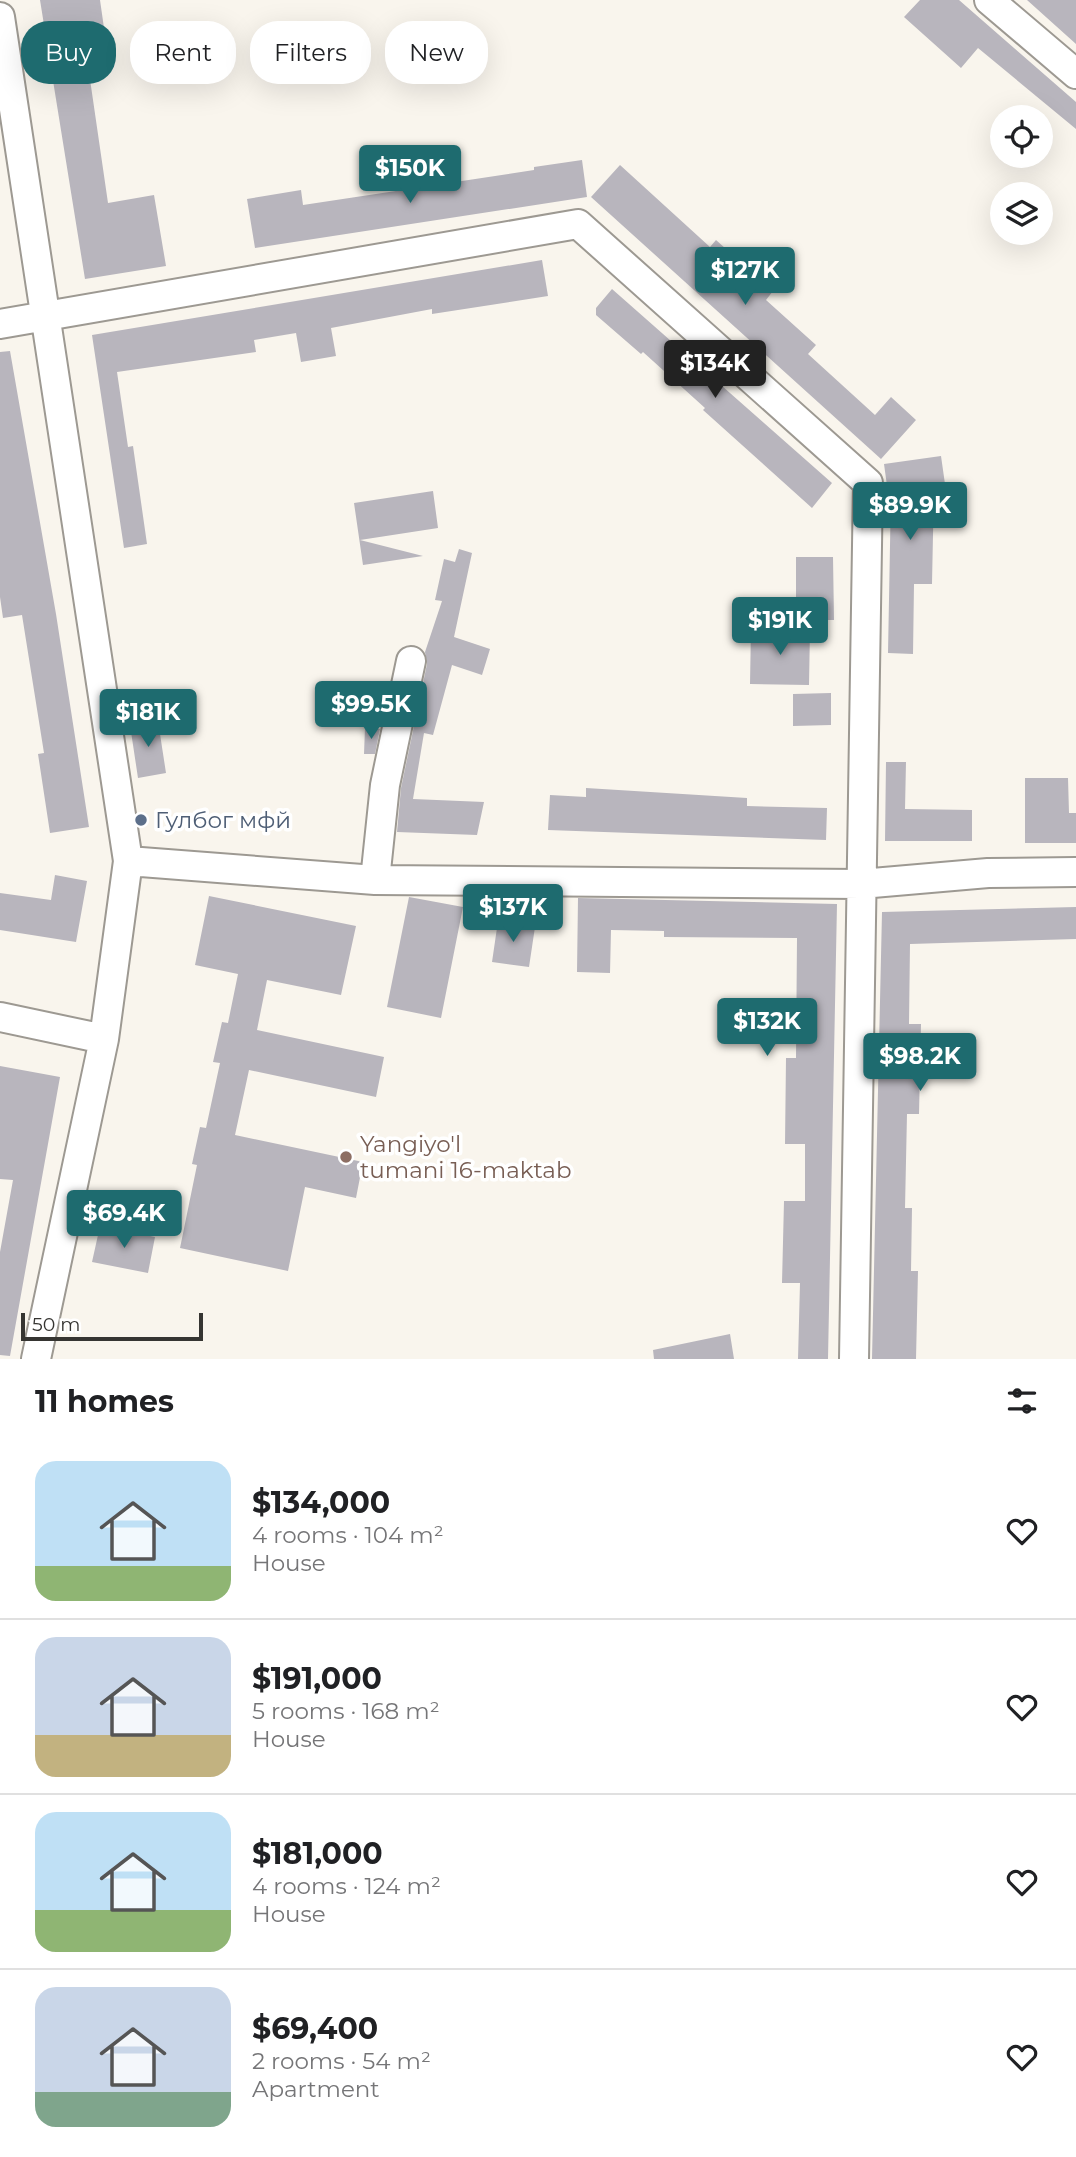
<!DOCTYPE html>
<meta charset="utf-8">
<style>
body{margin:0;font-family:Montserrat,sans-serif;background:#f2f2f2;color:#202124;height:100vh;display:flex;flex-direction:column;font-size:26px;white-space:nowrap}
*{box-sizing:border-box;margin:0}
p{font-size:23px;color:#757577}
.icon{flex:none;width:38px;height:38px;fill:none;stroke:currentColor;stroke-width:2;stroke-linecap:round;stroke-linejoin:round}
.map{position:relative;height:1359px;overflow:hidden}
.side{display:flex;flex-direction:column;background:#fff;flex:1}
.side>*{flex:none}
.banner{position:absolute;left:21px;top:21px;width:700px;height:63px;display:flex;gap:14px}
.buttons{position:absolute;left:990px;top:105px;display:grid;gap:14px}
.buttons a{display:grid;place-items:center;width:63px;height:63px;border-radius:50%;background:#fff;box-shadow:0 7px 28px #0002;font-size:35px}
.scale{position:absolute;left:21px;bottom:18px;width:182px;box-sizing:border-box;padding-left:7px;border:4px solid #363532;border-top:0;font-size:19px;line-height:24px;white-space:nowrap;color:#363532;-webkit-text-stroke:5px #fff;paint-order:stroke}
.price{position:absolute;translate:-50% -60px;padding:0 16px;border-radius:7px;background:#1e6b6f;color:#fff;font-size:23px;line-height:46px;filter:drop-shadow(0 2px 4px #0008)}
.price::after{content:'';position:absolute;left:50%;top:42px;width:21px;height:16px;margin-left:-10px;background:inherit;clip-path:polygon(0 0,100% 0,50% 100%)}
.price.on{background:#222;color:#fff}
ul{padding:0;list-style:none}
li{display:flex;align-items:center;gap:21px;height:175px;padding:0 35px}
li+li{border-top:2px solid #e0e0e0}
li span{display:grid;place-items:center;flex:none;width:196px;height:140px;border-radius:21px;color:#555}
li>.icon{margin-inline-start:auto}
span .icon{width:84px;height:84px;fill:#fffc;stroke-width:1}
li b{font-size:30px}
h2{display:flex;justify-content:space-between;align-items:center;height:84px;padding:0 35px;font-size:30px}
.chip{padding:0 24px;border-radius:28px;background:#fff;box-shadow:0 7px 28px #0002;font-size:24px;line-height:63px}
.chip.on{background:#1e6b6f;color:#fff}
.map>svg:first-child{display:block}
.building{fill:#b8b5bd}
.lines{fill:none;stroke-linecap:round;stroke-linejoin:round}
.street-casing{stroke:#9d9992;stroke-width:32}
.street{stroke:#fff;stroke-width:28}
.service-dot{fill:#5c6f8a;stroke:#fff;stroke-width:2.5}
.education-dot{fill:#8d6e63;stroke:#fff;stroke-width:2.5}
.labels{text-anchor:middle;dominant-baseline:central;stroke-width:7;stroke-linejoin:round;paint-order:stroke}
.service-label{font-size:23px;fill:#4e5e75;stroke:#fff;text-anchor:start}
.education-label{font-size:23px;fill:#785e54;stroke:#fff;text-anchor:start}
</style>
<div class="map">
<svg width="1076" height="1359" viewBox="0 0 1076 1359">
<rect width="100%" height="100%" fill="#f9f5ed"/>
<path class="building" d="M 40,0 L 100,0 L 106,42 L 85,45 L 108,203 L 154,195 L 166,266 L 85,279 Z
M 920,0 L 959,0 L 1076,102 L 1076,129 L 978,48 L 961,68 L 904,17 Z
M 1027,0 L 1076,0 L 1076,44 Z
M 582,160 L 587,197 L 255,248 L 247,199 L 301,190 L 303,205 L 534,170 L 534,167 Z
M 620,165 L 710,247 L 716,240 L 773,291 L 766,300 L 816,345 L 808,354 L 875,415 L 891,397 L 916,420 L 881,459 L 591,197 Z
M 542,260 L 548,296 L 432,314 L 432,309 L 331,328 L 336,356 L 301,362 L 296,333 L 254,340 L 256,352 L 117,372 L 128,447 L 133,446 L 147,544 L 124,548 L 92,335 Z
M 612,289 L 832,483 L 812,508 L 703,410 L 705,408 L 643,352 L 641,354 L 596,315 L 596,308 Z
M 10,351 L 56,614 L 89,827 L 50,833 L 38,754 L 44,753 L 22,615 L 3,618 L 0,597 L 0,352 Z
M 941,456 L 945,484 L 934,486 L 932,584 L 914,584 L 913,654 L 888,653 L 891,492 L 888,493 L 884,464 Z
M 433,491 L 438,528 L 360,540 L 423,556 L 363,565 L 354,503 Z
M 459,549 L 472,553 L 454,637 L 490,649 L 482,675 L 452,665 L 433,735 L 424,733 L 413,799 L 484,802 L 477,835 L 397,832 L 401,788 L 427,664 L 425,652 L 442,601 L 435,600 L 444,559 L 455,562 Z
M 796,557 L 833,557 L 834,620 L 796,620 Z
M 751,628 L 810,629 L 809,685 L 750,684 Z
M 831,693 L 831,725 L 793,726 L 793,694 Z
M 158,721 L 166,773 L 138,778 L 130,725 Z
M 365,728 L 380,729 L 375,754 L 364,754 Z
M 886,762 L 906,762 L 905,809 L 972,810 L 972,841 L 885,841 Z
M 1025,778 L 1068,778 L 1069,813 L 1076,813 L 1076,843 L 1025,843 Z
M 586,788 L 747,798 L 747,806 L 827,808 L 826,840 L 548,830 L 550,795 L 586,797 Z
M 55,875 L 87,881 L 76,942 L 0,930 L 0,893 L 51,900 Z
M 209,896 L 356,926 L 341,995 L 267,980 L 257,1030 L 384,1057 L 376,1097 L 249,1070 L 235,1135 L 363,1162 L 356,1198 L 305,1187 L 288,1271 L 180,1248 L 197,1165 L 192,1164 L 200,1127 L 206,1128 L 220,1063 L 213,1062 L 222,1022 L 228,1023 L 238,974 L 195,965 Z
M 409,897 L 463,907 L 441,1018 L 387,1007 Z
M 578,898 L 837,904 L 828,1359 L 798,1359 L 800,1283 L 782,1283 L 784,1201 L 805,1201 L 805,1144 L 785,1144 L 786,1058 L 796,1058 L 797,938 L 664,937 L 664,931 L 611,930 L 610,973 L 577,972 Z
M 1076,907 L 1076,939 L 910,944 L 909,1024 L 921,1024 L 919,1114 L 907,1114 L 905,1208 L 912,1208 L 911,1271 L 918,1271 L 916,1359 L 872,1359 L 882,912 Z
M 498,921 L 535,927 L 529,967 L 492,962 Z
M 0,1066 L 60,1077 L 10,1356 L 0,1355 L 0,1252 L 13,1180 L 0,1179 Z
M 100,1226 L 155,1237 L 148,1273 L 92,1262 Z
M 730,1334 L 734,1359 L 654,1359 L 653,1350 Z"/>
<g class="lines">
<g class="street-casing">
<path id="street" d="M 989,0 L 1076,74
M 0,17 L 128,861 L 104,1039 L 36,1359
M 0,324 L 578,224 L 868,483 L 854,1359
M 128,861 L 375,880 L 861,884 L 988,873 L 1076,872
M 375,880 L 385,785 L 411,661
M 0,1017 L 104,1039"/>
</g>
<use href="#street" class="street"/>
</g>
<circle class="service-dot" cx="141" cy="820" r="7"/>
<circle class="education-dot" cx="346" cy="1157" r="7"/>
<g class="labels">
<g class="service-label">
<text x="155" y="820">Гулбог мфй</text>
</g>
<g class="education-label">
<text x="360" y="1144">Yangiyo'l<tspan x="360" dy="26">tumani 16-maktab</tspan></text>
</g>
</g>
</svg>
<div class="buttons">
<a><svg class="icon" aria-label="locate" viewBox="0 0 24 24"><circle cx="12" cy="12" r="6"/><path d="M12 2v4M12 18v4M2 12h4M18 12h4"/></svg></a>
<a><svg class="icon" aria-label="layers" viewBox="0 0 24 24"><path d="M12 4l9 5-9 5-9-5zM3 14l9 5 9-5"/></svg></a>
</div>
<div class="scale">50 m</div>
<b class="price" style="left:410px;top:205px">$150K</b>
<b class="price" style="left:745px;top:307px">$127K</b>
<b class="price on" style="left:715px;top:400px">$134K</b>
<b class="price" style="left:910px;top:542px">$89.9K</b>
<b class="price" style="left:780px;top:657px">$191K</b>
<b class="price" style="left:371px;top:741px">$99.5K</b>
<b class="price" style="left:148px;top:749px">$181K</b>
<b class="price" style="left:513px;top:944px">$137K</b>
<b class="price" style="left:767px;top:1058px">$132K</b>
<b class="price" style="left:920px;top:1093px">$98.2K</b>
<b class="price" style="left:124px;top:1250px">$69.4K</b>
<div class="banner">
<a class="chip on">Buy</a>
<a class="chip">Rent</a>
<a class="chip">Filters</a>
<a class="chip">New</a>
</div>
</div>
<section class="side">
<h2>11 homes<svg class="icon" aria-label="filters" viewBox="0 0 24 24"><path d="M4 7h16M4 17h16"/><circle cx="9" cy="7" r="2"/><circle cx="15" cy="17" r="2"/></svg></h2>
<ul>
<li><span style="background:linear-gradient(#bfe0f5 75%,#8fb573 0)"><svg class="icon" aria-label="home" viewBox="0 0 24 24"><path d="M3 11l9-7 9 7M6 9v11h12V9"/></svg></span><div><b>$134,000</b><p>4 rooms · 104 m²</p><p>House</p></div><svg class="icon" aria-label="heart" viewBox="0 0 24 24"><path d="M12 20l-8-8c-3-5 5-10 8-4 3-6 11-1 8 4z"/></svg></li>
<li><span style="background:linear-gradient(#c9d6e8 70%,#c2b280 0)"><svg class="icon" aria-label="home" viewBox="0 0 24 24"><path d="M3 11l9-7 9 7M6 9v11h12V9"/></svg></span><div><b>$191,000</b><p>5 rooms · 168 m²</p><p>House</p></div><svg class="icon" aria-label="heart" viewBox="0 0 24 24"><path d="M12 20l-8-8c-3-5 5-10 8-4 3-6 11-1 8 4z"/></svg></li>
<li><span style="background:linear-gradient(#bfe0f5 70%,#8fb573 0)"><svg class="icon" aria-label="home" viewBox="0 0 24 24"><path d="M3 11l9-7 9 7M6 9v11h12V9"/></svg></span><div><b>$181,000</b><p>4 rooms · 124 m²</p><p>House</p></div><svg class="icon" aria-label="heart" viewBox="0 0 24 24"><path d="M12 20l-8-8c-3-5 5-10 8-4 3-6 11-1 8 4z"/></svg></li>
<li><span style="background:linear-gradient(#c9d6e8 75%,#7fa58c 0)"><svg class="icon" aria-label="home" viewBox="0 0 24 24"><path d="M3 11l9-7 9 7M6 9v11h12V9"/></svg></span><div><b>$69,400</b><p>2 rooms · 54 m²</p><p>Apartment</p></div><svg class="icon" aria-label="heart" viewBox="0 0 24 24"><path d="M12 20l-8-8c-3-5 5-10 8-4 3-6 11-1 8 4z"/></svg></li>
</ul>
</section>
